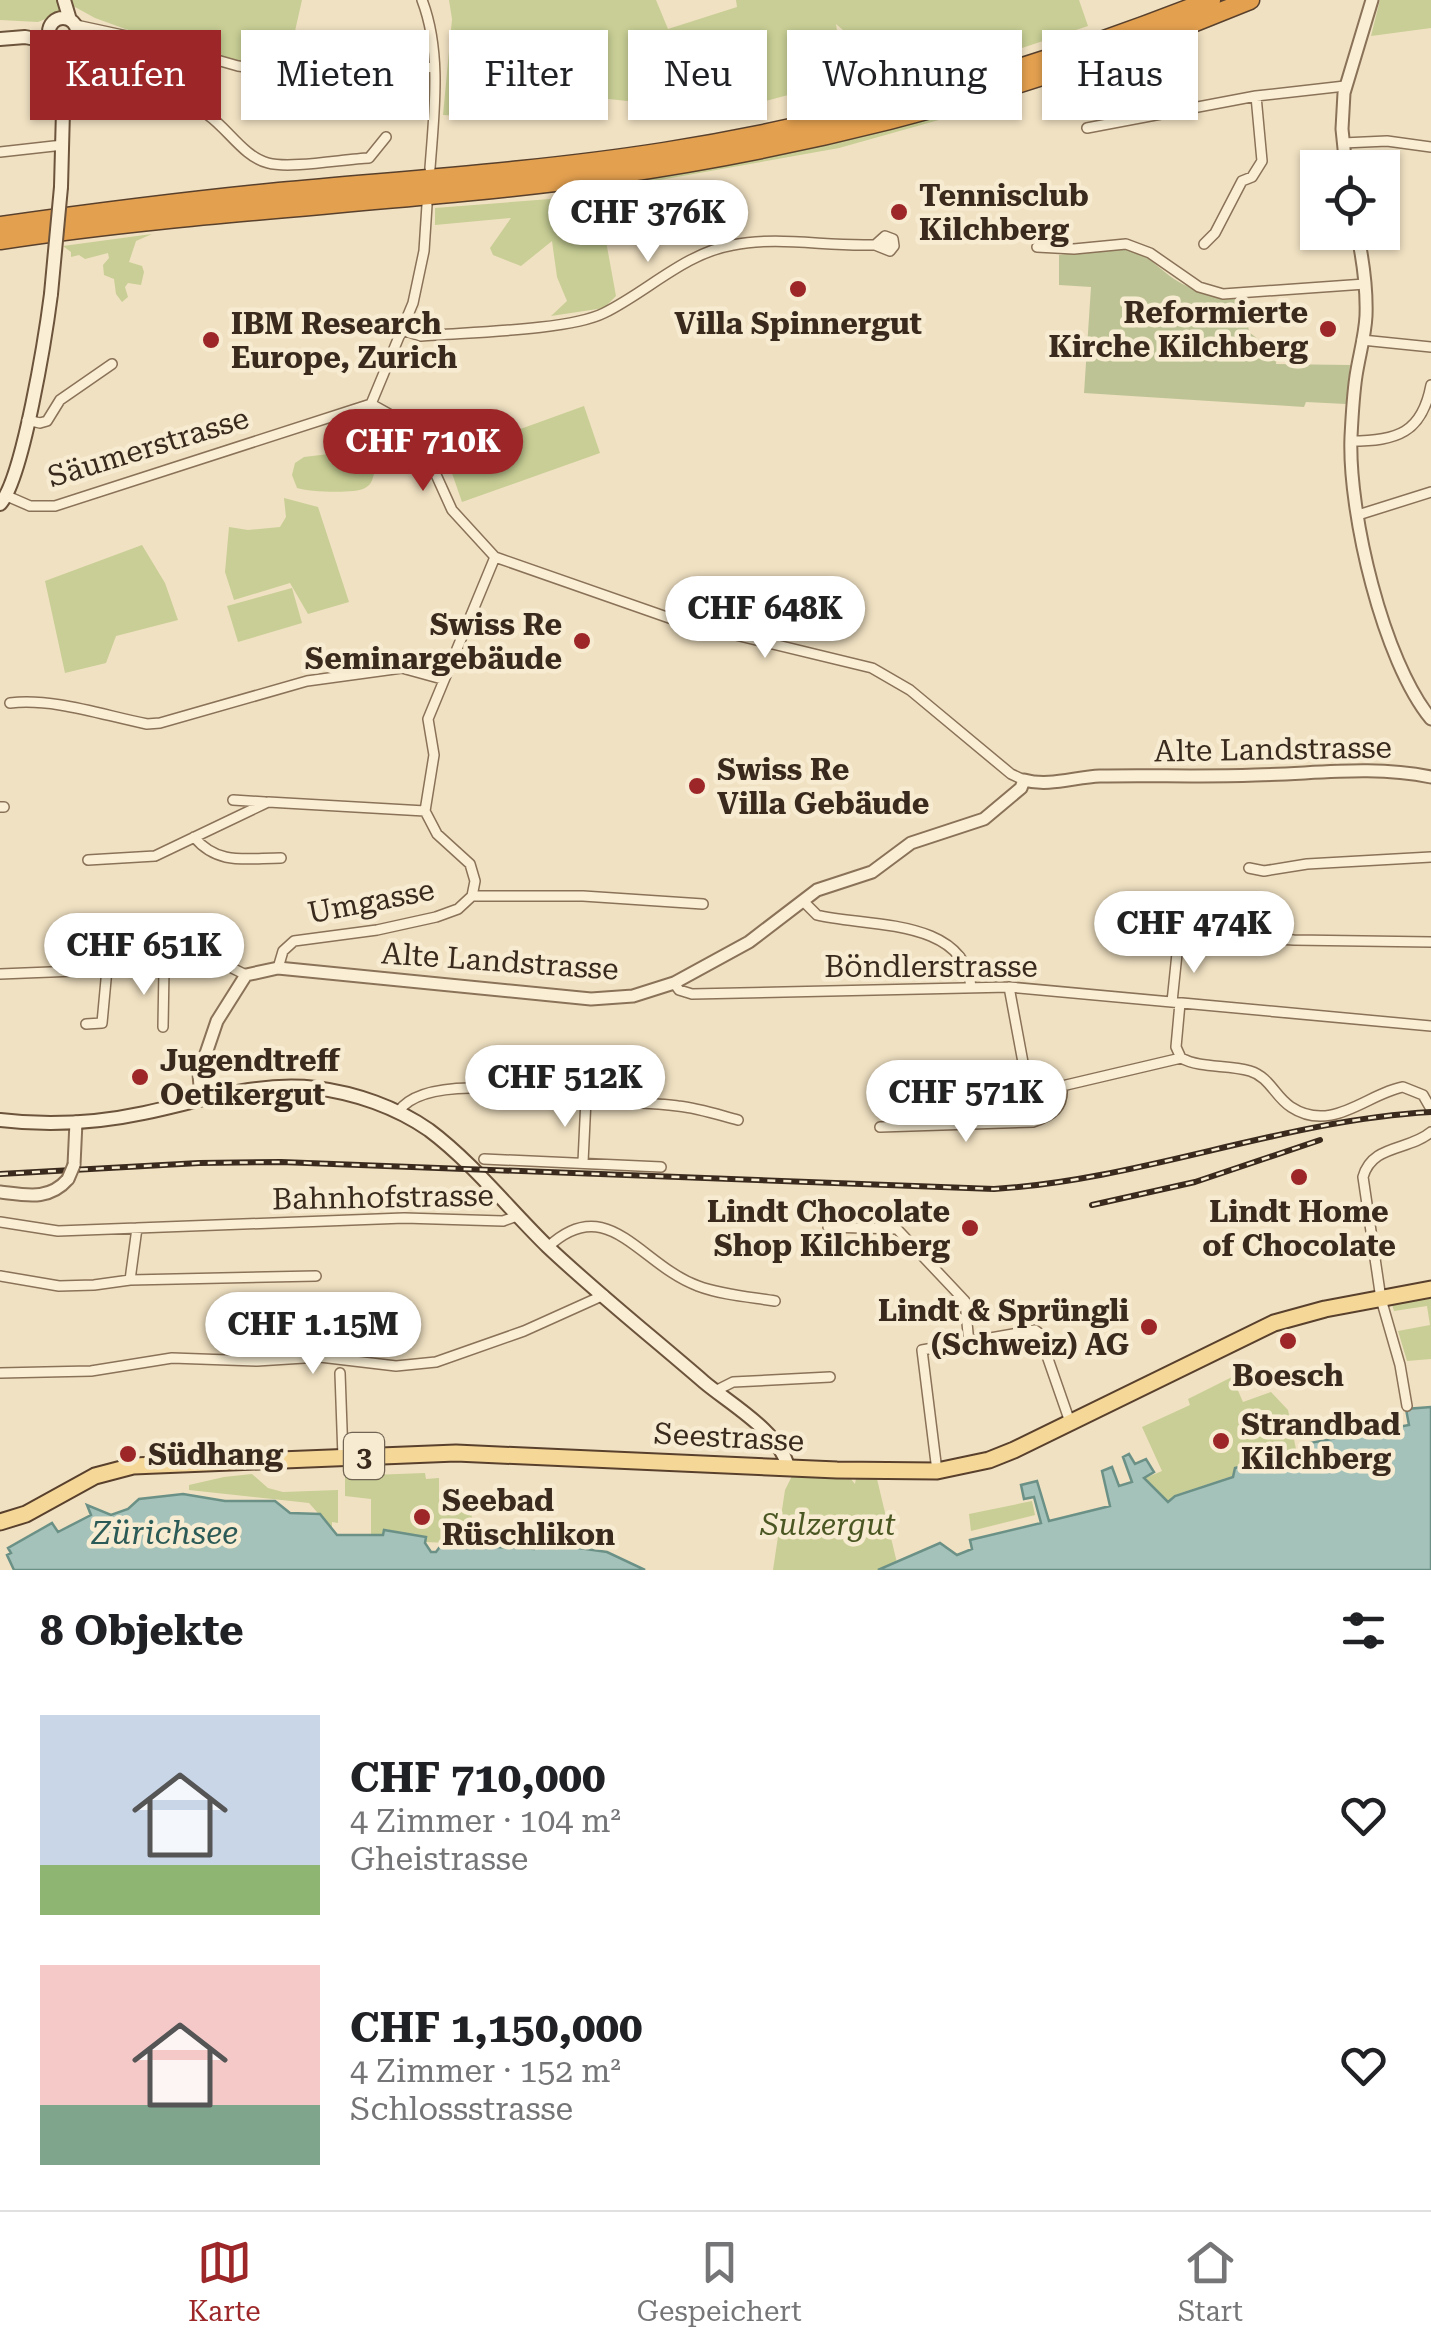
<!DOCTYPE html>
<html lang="de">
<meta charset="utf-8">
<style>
body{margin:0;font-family:"Roboto Serif",serif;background:#f6f6f6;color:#202124;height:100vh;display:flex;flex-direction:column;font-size:38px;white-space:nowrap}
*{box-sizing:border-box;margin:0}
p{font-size:32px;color:#757577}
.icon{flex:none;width:55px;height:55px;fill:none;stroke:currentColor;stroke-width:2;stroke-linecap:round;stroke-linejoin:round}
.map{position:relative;height:1570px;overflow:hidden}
.panel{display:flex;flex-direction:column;background:#fff;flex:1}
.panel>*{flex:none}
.banner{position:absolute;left:30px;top:30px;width:1372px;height:90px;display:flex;gap:20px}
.buttons{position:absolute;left:1300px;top:150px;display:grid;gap:20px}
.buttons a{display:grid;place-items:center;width:100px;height:100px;border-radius:0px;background:#fff;box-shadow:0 2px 8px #0004;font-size:50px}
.price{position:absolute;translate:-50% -85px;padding:0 22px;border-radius:35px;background:#fff;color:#222;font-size:32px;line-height:65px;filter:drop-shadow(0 2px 5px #0008)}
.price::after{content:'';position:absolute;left:50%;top:60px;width:30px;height:22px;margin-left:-15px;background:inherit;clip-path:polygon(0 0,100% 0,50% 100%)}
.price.on{background:#9c2628;color:#fff}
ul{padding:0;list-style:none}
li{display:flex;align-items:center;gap:30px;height:250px;padding:0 40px}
li span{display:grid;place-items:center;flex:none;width:280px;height:200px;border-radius:0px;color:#555}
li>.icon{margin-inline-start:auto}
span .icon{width:120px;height:120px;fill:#fffc;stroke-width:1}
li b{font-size:42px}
h2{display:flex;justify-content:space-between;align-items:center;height:120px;padding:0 40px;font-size:42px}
.chip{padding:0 35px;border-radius:0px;background:#fff;box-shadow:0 2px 8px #0004;font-size:35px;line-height:90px}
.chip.on{background:#9c2628;color:#fff}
.tabs{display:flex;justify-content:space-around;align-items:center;height:140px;border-top:2px solid #e0e0e0;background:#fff;font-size:28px;color:#757577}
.tabs a{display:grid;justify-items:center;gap:5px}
.tabs .on{color:#9c2628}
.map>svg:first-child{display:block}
.green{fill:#c8ce95}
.cemetery{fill:#bec395}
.water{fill:#a4c2b9;stroke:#6b9187;stroke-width:2.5}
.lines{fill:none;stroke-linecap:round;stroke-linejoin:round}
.minor-casing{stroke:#8a7258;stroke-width:12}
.tertiary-casing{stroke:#8a7258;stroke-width:15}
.secondary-casing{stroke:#6c533b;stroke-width:16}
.primary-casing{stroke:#58402d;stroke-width:19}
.motorway-casing{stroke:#58402d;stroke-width:21}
.minor{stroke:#faefd5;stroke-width:9}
.tertiary{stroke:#faefd5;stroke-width:11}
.secondary{stroke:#faefd5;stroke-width:12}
.primary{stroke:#f5d798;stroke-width:15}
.motorway{stroke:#e3a04f;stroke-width:18}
.rail-casing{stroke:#392a1d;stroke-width:6}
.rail{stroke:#f7ecd2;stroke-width:2.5;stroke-dasharray:8;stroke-linecap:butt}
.tertiary-bridge-casing{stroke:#8a7258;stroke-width:15;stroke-linecap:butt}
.secondary-bridge-casing{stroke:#6c533b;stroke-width:16;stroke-linecap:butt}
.tertiary-bridge{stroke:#faefd5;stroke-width:11}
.secondary-bridge{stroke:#faefd5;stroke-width:12}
.poi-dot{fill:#9c2628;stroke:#f7ecd2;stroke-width:4}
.labels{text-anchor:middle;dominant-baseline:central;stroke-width:9;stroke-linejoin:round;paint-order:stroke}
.shield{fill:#f7ecd2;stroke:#726453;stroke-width:2.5}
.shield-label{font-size:28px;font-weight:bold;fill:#392a1d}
.poi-label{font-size:30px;font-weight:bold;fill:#392a1d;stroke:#f7ecd2;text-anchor:start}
.street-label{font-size:30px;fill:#392a1d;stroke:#f7ecd2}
.park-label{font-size:30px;font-style:italic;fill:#4a5723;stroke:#f7ecd2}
.water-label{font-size:32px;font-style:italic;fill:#2c5a56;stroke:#f7ecd2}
</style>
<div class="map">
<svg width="1431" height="1570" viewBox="0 0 1431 1570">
<rect width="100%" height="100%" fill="#f0e1c2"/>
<path class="green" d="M 0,0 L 302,0 L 288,62 L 217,62 L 95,18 L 75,7 L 38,22 L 0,20 Z
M 449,0 L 656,0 L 668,29 L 737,7 L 736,0 L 1079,0 L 1088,26 L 995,57 L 953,66 L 850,78 L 844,31 L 836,24 L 844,80 L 747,106 L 658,117 L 655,98 L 627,101 L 599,98 L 583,70 L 485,117 L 443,115 L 452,19 Z
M 1380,0 L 1431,0 L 1431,28 L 1371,36 Z
M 998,99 L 1001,108 L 992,112 L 988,109 L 978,109 L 839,148 L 598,191 L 596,186 L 761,158 L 852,138 Z
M 589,196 L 604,230 L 616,296 L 604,308 L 551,316 L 567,301 L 557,277 L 552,241 L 521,266 L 493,255 L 490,248 L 511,218 L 435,225 L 435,208 Z
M 152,234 L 136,241 L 129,262 L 142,266 L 144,272 L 141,285 L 128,283 L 125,287 L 128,297 L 122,302 L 116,294 L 114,279 L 104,275 L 103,265 L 109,258 L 108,253 L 85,259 L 79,255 L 71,257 L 71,252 L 63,246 Z
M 584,406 L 600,453 L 462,502 L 446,456 Z
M 337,453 L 369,460 L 374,474 C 372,480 372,484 365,488 C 355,494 309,492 297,488 L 292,475 L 295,463 L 304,457 Z
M 284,498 L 318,507 L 349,602 L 308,614 L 290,583 L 234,600 L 225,572 L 229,527 L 248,530 L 280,527 L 286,517 Z
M 142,545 L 165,583 L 178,620 L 116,636 L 106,663 L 65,673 L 45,581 Z
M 292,588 L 302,623 L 238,642 L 227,606 Z
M 1431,1296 L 1431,1359 L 1407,1361 L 1398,1331 L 1430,1325 L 1427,1306 L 1394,1311 L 1392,1305 Z
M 1232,1377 L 1243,1402 L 1271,1392 L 1288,1410 L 1297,1454 L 1175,1495 L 1168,1501 L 1143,1479 L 1162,1471 L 1142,1427 L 1190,1405 L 1188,1399 Z
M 425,1473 L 426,1479 L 439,1478 L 439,1503 L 473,1504 L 469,1544 L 426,1542 L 426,1537 L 384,1529 L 383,1535 L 371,1535 L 371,1499 L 345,1496 L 345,1476 Z
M 252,1474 L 268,1488 L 283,1492 L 338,1490 L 338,1523 L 332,1522 L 332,1529 L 309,1503 L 189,1490 L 189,1485 L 224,1477 Z
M 792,1476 L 850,1478 L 855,1484 L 856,1478 L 877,1479 L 897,1563 L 878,1570 L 773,1570 L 785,1490 Z
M 1032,1501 L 1035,1515 L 971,1531 L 969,1514 Z"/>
<path class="cemetery" d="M 1120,248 C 1149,253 1155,266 1174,279 C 1195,293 1219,297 1244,298 L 1249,332 L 1264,344 L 1278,345 L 1276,364 L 1350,365 L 1346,404 L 1306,402 L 1304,407 L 1084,393 L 1091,287 L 1059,285 L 1059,255 Z"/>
<path class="water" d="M 1431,1407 L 1431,1570 L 878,1570 L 940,1543 L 957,1555 L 972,1549 L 970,1540 L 1041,1523 L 1034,1497 L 1024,1499 L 1021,1485 L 1037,1481 L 1049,1521 L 1110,1506 L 1102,1471 L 1112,1467 L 1119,1486 L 1132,1482 L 1123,1457 L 1129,1454 L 1135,1464 L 1146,1459 L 1154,1472 L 1144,1478 L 1168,1502 L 1175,1496 L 1233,1477 L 1235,1468 L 1298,1451 L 1302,1453 L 1307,1448 L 1304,1444 L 1409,1425 L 1406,1409 Z
M 183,1494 L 225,1501 L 275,1501 L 290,1513 L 320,1514 L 337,1535 L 383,1535 L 384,1530 L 426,1537 L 425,1543 L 431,1552 L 436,1552 L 442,1544 L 534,1549 L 540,1522 L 571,1533 L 571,1547 L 607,1552 L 645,1570 L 14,1570 L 7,1555 L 11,1553 L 8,1548 L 52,1523 L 58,1532 L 91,1515 L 87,1505 L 111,1515 L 128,1509 L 139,1499 Z"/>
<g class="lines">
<g class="minor-casing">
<path id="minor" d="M 422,0 C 442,52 434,113 430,168
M 76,25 L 150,41 L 238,66 L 308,75 L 371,74 L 434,67
M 75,40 L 100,34
M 64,92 C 103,94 175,94 208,115 C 228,129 244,157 268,163 C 290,169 344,159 369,158 L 386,137
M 1087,128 L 1256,96 L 1345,86
M 1343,143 L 1387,141 L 1431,147
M 0,152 L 63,145
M 885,236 L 893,239 L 894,246 L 890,251 L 875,245 Z
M 1204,244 L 1215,233 L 1242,181 L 1252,177 L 1262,161 L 1256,96
M 1037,247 L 1074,249 L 1126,244 L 1150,253 L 1199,287 L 1223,294 L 1365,284
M 403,330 L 421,336 C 465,332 568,331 604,313 C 647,292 685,253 733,245 C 783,235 836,249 887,244
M 1362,340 L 1431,347
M 371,404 L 389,414 L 417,440 L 428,457 L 452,510 L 495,557 L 678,621 L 872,668 L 910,690 L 1011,774 L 1024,780
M 371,404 L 413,303 L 424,251 L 427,205
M 27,420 L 40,423 L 47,421 L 60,400 L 112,364
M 1351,441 C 1397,441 1422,433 1431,385
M 7,496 L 30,506 L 55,506 L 371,404
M 1358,515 L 1431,492
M 10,703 C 54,698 102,715 147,724 L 160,723 L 307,681 L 402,668 L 442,679
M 233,800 L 265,802
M 0,807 L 4,807
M 194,837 C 218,866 247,858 281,858
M 88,860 L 155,856 L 268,802 L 425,811
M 1249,868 L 1264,871 L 1307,864 L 1431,857
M 472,896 L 583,896 L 703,904
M 803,901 L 817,915 C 864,927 965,917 971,987
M 278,968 L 283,951 L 294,941 L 377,930 L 436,917 L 458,909 L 472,896 L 475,881 L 470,864 L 437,834 L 425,811 L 434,755 L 428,719 L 495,557
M 0,974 L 226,965 L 246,975
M 674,983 L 679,990 L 692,994 L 1009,987 L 1431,1026
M 1009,987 L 1025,1073 C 1037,1084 1046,1087 1062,1086 L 1181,1058
M 1172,1002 L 1178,944 L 1187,933 L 1294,940 L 1431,942
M 1180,1003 L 1176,1047 L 1181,1058 C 1202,1069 1227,1064 1250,1071 C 1270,1077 1275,1097 1291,1107 C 1332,1134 1368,1093 1403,1087 L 1423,1095 L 1431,1109
M 86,1024 L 102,1023 L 107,969
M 163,1027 L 164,969
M 398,1112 C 426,1071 541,1094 585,1099 C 616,1103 647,1102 678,1106 C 698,1108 719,1115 738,1120
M 880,1127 L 1033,1122 C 1052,1116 1064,1108 1062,1086
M 484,1159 L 661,1167
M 583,1162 L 586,1099
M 0,1222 L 58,1231 L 404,1218 L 503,1221 L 517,1216
M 828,1227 L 897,1229 L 965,1301 L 969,1344
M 548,1247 C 608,1191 640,1265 698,1286 C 722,1295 750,1297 775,1301
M 0,1276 L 59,1286 L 94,1285 L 130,1280 L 316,1276
M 130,1280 L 137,1228
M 0,1373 L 91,1371 L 172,1358 L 257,1361 L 320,1357 L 396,1366 L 436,1362 L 524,1331 L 604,1295
M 340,1373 L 343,1457
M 715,1391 L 733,1382 L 830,1377
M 1407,1406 L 1400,1365 L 1381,1299 L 1363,1177 C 1372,1144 1409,1151 1431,1132
M 937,1471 L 922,1350 L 1035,1330 L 1039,1333 L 1070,1422"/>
</g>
<g class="tertiary-casing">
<path id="tertiary" d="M 1346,168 L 1342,129 L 1344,93 L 1372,0
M 1357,232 C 1363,260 1367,288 1366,316 C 1365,336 1359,356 1356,376 C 1353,396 1352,417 1351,437 C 1348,512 1383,661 1431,719
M 201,1099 L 199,1074 L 217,1021 L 246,975 L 278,968 L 591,999 L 633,996 L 674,983 L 749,942 L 817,890 L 872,872 L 911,843 L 984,819 L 1021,788 L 1024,780 C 1049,787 1075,777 1100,776 C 1152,775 1203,777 1255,775 C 1315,774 1371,765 1431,777
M 74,1165 L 76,1122
M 0,1192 C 26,1195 49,1201 68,1179"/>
</g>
<g class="secondary-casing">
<path id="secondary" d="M 64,0 L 70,20
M49 32a14 14 0 1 1 28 0a14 14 0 1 1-28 0Z
M 0,39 L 25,37 L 52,42
M 61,187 L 64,72 L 70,45
M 0,504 C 23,479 46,333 51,294
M 0,1120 C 48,1126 97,1123 144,1113 C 201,1101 257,1081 316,1088 C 355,1093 396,1107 429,1130 C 473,1163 509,1209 548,1247 C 598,1294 652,1337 704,1382 C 730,1404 779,1431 788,1467"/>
</g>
<g class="primary-casing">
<path id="primary" d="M 0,1522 L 26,1514 L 95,1476 L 133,1466 L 456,1453 L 837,1470 L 937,1471 L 989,1460 L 1014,1450 L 1274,1323 L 1325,1309 L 1431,1289"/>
</g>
<g class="motorway-casing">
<path id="motorway" d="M 0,226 C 93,213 186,201 279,192 C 407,180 536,172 664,152 C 851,122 1035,70 1211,0
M 0,240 C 202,209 407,203 609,175 C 829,144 1045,85 1250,0"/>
</g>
<use href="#minor" class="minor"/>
<use href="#tertiary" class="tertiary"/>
<use href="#secondary" class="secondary"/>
<use href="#primary" class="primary"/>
<use href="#motorway" class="motorway"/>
<g class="rail-casing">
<path id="rail" d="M 0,1174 L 199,1163 L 281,1162 L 994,1189 C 1142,1180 1283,1120 1431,1112
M 1092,1205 L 1195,1182 L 1320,1140"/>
</g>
<use href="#rail" class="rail"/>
<g class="tertiary-bridge-casing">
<path id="tertiary-bridge" d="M 68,1179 L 74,1165"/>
</g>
<g class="secondary-bridge-casing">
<path id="secondary-bridge" d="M 51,294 L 61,187"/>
</g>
<use href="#tertiary-bridge" class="tertiary-bridge"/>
<use href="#secondary-bridge" class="secondary-bridge"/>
</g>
<g class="poi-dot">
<circle cx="899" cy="212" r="10"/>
<circle cx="798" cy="289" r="10"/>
<circle cx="1328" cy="329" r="10"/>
<circle cx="211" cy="340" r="10"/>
<circle cx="582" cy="641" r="10"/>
<circle cx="697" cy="786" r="10"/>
<circle cx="140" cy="1077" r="10"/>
<circle cx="1299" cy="1177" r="10"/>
<circle cx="970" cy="1228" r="10"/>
<circle cx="1149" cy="1327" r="10"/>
<circle cx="1288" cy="1341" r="10"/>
<circle cx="1221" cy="1441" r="10"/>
<circle cx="128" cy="1454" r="10"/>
<circle cx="422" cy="1517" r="10"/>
</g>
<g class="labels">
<rect class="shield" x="344" y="1433" width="40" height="46" rx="8"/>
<g class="shield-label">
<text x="364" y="1456">3</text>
</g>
<g class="poi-label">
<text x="919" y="195">Tennisclub<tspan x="919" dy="34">Kilchberg</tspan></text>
<text x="1308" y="312" text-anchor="end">Reformierte<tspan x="1308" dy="34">Kirche Kilchberg</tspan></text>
<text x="231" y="323">IBM Research<tspan x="231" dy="34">Europe, Zurich</tspan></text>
<text x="798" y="323" text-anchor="middle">Villa Spinnergut</text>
<text x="562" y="624" text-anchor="end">Swiss Re<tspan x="562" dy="34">Seminargebäude</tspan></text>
<text x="717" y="769">Swiss Re<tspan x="717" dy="34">Villa Gebäude</tspan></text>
<text x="160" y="1060">Jugendtreff<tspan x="160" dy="34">Oetikergut</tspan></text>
<text x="950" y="1211" text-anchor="end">Lindt Chocolate<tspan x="950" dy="34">Shop Kilchberg</tspan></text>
<text x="1299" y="1211" text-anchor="middle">Lindt Home<tspan x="1299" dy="34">of Chocolate</tspan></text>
<text x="1129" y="1310" text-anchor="end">Lindt &amp; Sprüngli<tspan x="1129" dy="34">(Schweiz) AG</tspan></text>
<text x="1288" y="1375" text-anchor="middle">Boesch</text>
<text x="1241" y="1424">Strandbad<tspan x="1241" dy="34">Kilchberg</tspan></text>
<text x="148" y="1454">Südhang</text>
<text x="442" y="1500">Seebad<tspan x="442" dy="34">Rüschlikon</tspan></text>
</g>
<g class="street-label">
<text transform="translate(148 447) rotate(-17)">Säumerstrasse</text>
<text transform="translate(1273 749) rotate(-1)">Alte Landstrasse</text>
<text transform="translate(371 901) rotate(-11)">Umgasse</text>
<text transform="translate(500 961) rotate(4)">Alte Landstrasse</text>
<text x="931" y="966">Böndlerstrasse</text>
<text transform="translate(383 1197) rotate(-1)">Bahnhofstrasse</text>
<text transform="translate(729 1437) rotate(3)">Seestrasse</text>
</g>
<g class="park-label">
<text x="828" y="1524">Sulzergut</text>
</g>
<g class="water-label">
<text x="165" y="1533">Zürichsee</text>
</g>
</g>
</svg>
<div class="buttons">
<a><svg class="icon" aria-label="locate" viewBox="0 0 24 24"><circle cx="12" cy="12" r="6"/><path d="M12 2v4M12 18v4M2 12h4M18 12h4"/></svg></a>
</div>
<b class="price" style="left:648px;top:265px">CHF 376K</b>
<b class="price on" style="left:423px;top:494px">CHF 710K</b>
<b class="price" style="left:765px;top:661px">CHF 648K</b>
<b class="price" style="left:1194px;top:976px">CHF 474K</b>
<b class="price" style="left:144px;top:998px">CHF 651K</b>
<b class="price" style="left:565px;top:1130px">CHF 512K</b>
<b class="price" style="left:966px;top:1145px">CHF 571K</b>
<b class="price" style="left:313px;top:1377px">CHF 1.15M</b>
<div class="banner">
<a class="chip on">Kaufen</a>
<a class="chip">Mieten</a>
<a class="chip">Filter</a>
<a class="chip">Neu</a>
<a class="chip">Wohnung</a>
<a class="chip">Haus</a>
</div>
</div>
<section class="panel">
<h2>8 Objekte<svg class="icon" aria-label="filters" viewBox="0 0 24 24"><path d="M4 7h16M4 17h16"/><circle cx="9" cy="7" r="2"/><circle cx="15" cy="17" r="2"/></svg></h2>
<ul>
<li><span style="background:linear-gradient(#c9d6e8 75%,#8fb573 0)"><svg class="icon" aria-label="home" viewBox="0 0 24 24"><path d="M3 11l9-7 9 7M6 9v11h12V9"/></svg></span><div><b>CHF 710,000</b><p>4 Zimmer · 104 m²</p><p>Gheistrasse</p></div><svg class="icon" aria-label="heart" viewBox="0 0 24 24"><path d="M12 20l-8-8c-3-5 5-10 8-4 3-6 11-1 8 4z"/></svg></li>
<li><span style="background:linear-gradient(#f6c9c9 70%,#7fa58c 0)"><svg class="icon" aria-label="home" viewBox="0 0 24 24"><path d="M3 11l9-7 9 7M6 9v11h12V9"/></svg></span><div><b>CHF 1,150,000</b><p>4 Zimmer · 152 m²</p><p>Schlossstrasse</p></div><svg class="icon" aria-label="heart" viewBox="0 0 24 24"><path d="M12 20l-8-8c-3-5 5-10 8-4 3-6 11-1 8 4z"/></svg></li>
</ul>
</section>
<nav class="tabs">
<a class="on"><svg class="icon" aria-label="map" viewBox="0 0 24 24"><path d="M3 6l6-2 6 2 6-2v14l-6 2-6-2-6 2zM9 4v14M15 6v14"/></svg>Karte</a>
<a><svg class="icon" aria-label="saved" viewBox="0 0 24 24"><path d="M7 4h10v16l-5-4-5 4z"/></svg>Gespeichert</a>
<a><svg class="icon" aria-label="home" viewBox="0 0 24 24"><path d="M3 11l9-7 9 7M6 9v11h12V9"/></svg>Start</a>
</nav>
